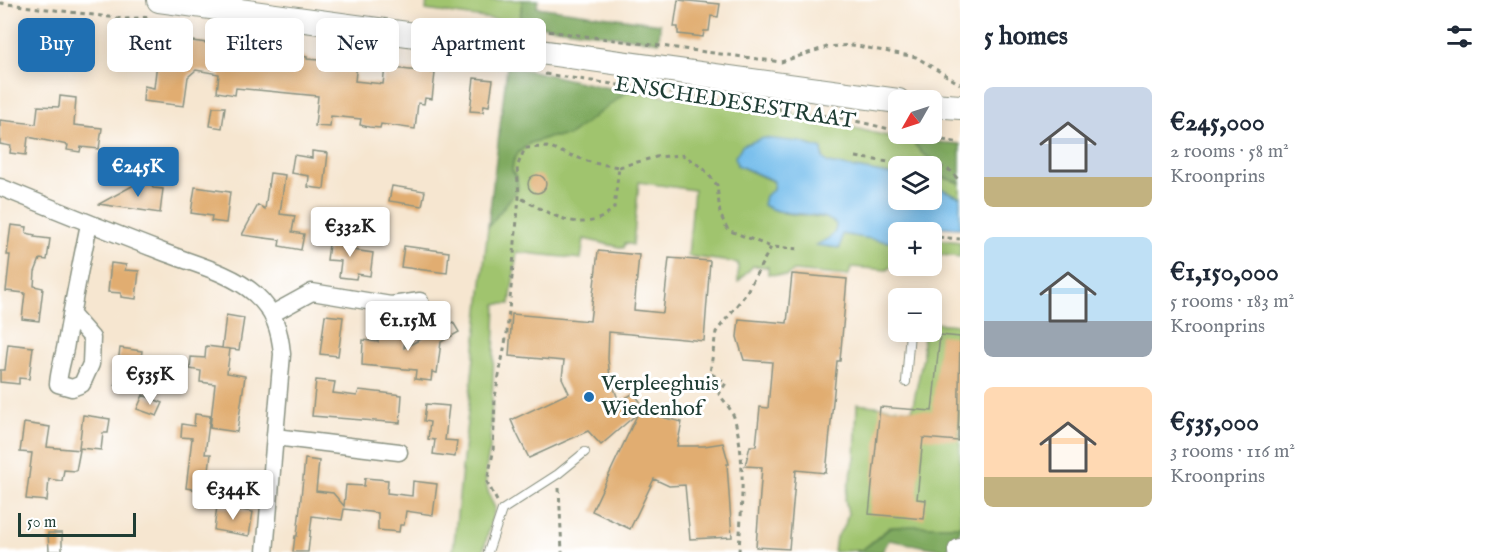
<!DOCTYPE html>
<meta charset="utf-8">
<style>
body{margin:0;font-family:"IM FELL English",serif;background:#f2f2f3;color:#1f2937;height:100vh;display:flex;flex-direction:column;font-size:22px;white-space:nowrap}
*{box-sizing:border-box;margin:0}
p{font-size:20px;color:#747a83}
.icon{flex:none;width:33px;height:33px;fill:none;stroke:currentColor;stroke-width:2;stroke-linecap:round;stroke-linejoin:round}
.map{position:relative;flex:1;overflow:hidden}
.panel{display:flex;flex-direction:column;background:#fff;width:540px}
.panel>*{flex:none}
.hud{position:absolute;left:18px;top:18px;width:570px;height:54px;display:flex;gap:12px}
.needle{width:39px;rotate:231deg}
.fabs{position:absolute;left:888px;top:90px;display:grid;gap:12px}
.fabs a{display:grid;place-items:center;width:54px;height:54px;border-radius:9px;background:#fff;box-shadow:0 3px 15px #0003;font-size:30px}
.scale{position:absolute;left:18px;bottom:15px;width:118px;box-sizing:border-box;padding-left:6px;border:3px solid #1f3d34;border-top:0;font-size:16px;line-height:21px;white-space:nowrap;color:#1f3d34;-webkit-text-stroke:4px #fff;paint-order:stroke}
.price{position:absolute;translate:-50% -51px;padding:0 14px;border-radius:6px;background:#fff;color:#222;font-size:20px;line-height:39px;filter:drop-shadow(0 2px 3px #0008)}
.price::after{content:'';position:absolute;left:50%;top:36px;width:18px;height:14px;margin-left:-9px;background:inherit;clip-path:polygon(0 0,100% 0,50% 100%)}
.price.current{background:#1f6fb2;color:#fff}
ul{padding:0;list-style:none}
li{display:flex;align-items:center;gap:18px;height:150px;padding:0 24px}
li span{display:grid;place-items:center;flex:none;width:168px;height:120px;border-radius:9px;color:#555}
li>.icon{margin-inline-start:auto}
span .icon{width:72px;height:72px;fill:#fffc;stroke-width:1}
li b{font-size:26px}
h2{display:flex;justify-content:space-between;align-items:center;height:72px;padding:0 24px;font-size:26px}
.tag{padding:0 21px;border-radius:9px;background:#fff;box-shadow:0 3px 15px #0003;font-size:21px;line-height:54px}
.tag.current{background:#1f6fb2;color:#fff}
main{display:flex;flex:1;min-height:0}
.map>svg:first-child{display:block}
.green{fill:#a0c46e;stroke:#608051;stroke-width:1.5}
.forest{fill:#80aa61;stroke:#50744a;stroke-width:1.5}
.water{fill:#74bdec;stroke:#4a7d90;stroke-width:1.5}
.building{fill:#e1ad71}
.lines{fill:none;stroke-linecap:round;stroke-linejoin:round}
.lane-casing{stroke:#8a9282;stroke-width:10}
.street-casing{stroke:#8a9282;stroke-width:19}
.secondary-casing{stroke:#8a9282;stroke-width:26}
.path{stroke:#8a9282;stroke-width:3;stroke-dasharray:4.5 4.5;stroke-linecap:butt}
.lane{stroke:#fff;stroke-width:8}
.street{stroke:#fff;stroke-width:16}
.secondary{stroke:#fff;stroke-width:24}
.poi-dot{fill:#1f6fb2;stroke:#fff;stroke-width:2}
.labels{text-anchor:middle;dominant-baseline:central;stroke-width:6;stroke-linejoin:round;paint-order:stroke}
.street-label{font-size:22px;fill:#1f3d34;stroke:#fff}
.poi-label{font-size:22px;fill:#1f3d34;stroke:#fff;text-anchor:start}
</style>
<main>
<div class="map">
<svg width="960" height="552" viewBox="0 0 960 552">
<rect width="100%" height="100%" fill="#fff"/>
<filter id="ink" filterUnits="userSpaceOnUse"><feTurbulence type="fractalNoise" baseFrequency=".0167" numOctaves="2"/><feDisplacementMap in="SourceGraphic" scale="12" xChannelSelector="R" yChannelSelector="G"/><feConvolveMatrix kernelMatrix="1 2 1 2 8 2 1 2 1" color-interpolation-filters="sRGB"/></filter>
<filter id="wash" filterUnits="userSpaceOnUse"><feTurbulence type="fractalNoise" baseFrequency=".008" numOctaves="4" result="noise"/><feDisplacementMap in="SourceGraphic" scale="24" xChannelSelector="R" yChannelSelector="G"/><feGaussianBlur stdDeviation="1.35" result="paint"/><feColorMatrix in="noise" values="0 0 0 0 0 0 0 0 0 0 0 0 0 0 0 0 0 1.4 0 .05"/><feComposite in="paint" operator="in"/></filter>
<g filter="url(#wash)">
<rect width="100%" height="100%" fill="#f6e6d0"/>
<path class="green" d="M 427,0 L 522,0 L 520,23 L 426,10 Z
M 628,91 C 688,98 748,106 807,116 C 842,123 876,136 911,140 L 922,153 L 931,159 L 931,166 L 898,166 L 898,176 L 828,163 L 823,158 L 822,149 L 800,142 L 737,165 L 774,182 L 773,190 L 783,213 L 828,218 L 837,224 C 837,236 827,239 817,245 L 840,248 L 842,234 L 890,242 L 898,240 L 898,260 L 887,270 L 852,267 L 848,276 L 794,271 L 786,276 L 768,274 L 768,267 L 753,266 L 738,282 L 738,263 L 688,256 L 694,190 L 639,182 L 633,245 L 625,243 L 624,248 L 584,239 L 581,259 L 517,252 L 510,304 L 496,304 L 490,449 C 484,473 483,485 495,508 L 483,552 L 453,552 L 488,227 L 504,207 L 517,178 L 512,171 L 513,162 L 518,153 L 530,143 L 549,137 L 568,136 Z
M 932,174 L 960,183 L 960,197 L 932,185 Z
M 937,239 L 960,242 L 960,257 L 932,254 L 932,246 Z
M 932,323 L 960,325 L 960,526 L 890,527 L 862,550 L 834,552 L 836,537 L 845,525 L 848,513 L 845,499 L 855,459 L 857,404 L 912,410 L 923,357 L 923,332 L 932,332 Z"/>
<path class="forest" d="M 522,0 L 538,0 L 537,7 L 660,24 L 659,42 L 520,23 Z
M 507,67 C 548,72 587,86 628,91 L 568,136 L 549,137 L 530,143 L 518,153 L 513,162 L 512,171 L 517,178 L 518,189 L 488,227 Z
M 911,140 L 960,144 L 960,183 L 932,173 L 931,159 L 922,153 Z
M 909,526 L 960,526 L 960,531 L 949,551 L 889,540 L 882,552 L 856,552 C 870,548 877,536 889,529 C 893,526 903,527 909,526 Z"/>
<path class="water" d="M 764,138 L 800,142 L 822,149 L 823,158 L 828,163 L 898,176 L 898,200 L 932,200 L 932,185 L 960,197 L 960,228 L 925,226 L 920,232 L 898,232 L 898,240 L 890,242 L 842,234 L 840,248 L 816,245 C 826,240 837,236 836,224 C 816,208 786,219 763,205 L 765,196 L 773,190 L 774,181 L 737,165 L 735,156 L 743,145 Z"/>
<g id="blocks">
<path class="building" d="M 678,0 L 720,4 L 718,17 L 711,16 L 709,31 L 704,31 L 703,37 L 678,34 L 678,27 L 674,27 Z
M 160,37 L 223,45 L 223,48 L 249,52 L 289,57 L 294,57 L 294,55 L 307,57 L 307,59 L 357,63 L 355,81 L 383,84 L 385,67 L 435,73 L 432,99 L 425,98 L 424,104 L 418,103 L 415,129 L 381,124 L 380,128 L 369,127 L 360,125 L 361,119 L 331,116 L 330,127 L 315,126 L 318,96 L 236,88 L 235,95 L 217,92 L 219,74 L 196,70 L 188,77 L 184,106 L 143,101 L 144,86 L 154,88 Z
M 474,78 L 493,80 L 489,106 L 484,105 L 483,112 L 470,111 Z
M 60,96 L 76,98 L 74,125 L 102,128 L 99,149 L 81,147 L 80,152 L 67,150 L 68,145 L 28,137 L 26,155 L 10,153 L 11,146 L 0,144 L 0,120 L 36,124 L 38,106 L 59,107 Z
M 213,107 L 225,107 L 222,128 L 210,126 Z
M 312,151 L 328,153 L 324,189 L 308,187 L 309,176 L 291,173 L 294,155 L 312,158 Z
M 270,173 L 285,175 L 280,214 L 295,216 L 292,232 L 304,234 L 301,250 L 279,246 L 280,240 L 242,235 L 258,205 L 265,209 Z
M528 184a9 9 0 1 1 18 0a9 9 0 1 1-18 0Z
M 143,180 L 150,183 L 153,188 L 163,189 L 160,213 L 99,204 Z
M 392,186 L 425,191 L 422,206 L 389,201 Z
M 195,187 L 230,192 L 226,223 L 211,221 L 212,216 L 191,213 Z
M 11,225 L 27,227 L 26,233 L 35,235 L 34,237 L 50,239 L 47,260 L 40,259 L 35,272 L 34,286 L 43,288 L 39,321 L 22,319 L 25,293 L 6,291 L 10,255 L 7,255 Z
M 330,237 L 354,240 L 353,250 L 373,253 L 370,276 L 357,274 L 356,279 L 339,277 L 341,261 L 327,260 Z
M 404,246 L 449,252 L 447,273 L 401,267 Z
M 598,251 L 639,255 L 634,310 L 663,313 L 669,258 L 710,261 L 704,341 L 609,332 L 608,359 L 610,377 L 619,402 L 634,393 L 649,414 L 682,422 L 677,446 L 704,446 L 723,443 L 729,464 L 727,464 L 732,537 L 690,539 L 685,485 L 669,486 L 654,479 L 630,529 L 592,511 L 638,413 L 601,445 L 588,431 L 529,458 L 517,434 L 511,420 L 569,393 L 562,378 L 564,361 L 509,356 L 512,314 L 590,321 Z
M 111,263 L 126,265 L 125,270 L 139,271 L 136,299 L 121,297 L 121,293 L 108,292 Z
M 792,274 L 847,279 L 840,361 L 837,361 L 826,473 L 796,470 L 789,549 L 756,547 L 762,467 L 745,466 L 750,446 L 756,446 L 760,407 L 768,408 L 772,362 L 744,360 L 737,337 L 739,319 L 787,323 Z
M 226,315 L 244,318 L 239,350 L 222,348 Z
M 325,315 L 343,317 L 338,356 L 320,354 Z
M 453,322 L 459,332 L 441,342 L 437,373 L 432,372 L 431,381 L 415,379 L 416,370 L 362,365 L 363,340 L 378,342 L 379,334 L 405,337 L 404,348 Z
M 940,335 L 960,337 L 958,441 L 923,438 L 917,499 L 926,500 L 924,519 L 869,514 L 880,407 L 932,411 Z
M 8,344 L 33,347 L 29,379 L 19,378 L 19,384 L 0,382 L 0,370 L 5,370 Z
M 206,346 L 230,349 L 227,373 L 245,376 L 237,432 L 210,428 L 215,384 L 200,382 L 201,371 L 190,369 L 191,357 L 205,358 Z
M 120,348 L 142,351 L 137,388 L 115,385 Z
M 316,380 L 335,382 L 333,393 L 357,396 L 359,390 L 402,395 L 400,423 L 312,416 Z
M 143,395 L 163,403 L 157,416 L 137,409 Z
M 426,404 L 449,406 L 445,440 L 457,441 L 455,457 L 433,454 L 435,440 L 428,439 L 430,422 L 424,421 Z
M 195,414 L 210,416 L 205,454 L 211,454 L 208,477 L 227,480 L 225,494 L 186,488 L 192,438 L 181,437 L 182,424 L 194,426 Z
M 83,415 L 110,419 L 108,433 L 103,433 L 101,450 L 79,448 Z
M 24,423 L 50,427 L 47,447 L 80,450 L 76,471 L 64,470 L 62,481 L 49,479 L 47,501 L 26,499 L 32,453 L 20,452 Z
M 305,459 L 319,461 L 316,491 L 333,493 L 344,506 L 346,485 L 364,486 L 365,478 L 388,480 L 387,493 L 412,496 L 413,481 L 437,484 L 433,515 L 406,511 L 404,525 L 400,525 L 399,532 L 378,530 L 378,513 L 344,509 L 342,520 L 312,516 L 308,552 L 293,552 L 295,536 L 297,536 Z
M 217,506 L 253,512 L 249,536 L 214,530 Z
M 48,533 L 62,533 L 62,551 L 49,551 Z"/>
</g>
</g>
<g filter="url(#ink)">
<use href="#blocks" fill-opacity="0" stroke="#8a9282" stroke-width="1.5"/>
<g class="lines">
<g class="lane-casing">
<path id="lane" d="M 906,382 L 910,332
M 488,552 L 502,510 L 558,474 L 585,452"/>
</g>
<g class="street-casing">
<path id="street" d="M 0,187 C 54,209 108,231 163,252 C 191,263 232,273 255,294 C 274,311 280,330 282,354 L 265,552
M 71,314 L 92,338 L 91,364 L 82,384 L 72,388 L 58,384 C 59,369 64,357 66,343 C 73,303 81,263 89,224
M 272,314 L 312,292 L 391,305 L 420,301
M 275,437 L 399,452"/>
</g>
<g class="secondary-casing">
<path id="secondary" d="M 159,0 L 898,101
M 932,105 L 960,107
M 960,552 L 960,551"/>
</g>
<path class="path" d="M 0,3 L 125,19 L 150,17
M 540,30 L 781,62 L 827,47 L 852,45 L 916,57 L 960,84
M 545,74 L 847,119 L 898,131
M 907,134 L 960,143
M 856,157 L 914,166
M 619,167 L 656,157 L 683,155 L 703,168 L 717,185 L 720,214 L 728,230 L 771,247
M 932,170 L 938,171 L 942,167 L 951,171 L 960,182
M 932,242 L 936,237 L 960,239
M 891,248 L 898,249
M 559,488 L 562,552
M 497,501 L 487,482 L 493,453 L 495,397 L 507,333 L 519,197 L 517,167 L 525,148 L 547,147 L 593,163 L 619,167 L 614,208 C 609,212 604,217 598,219 C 573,230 541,209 519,197
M 739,552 C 741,508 747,461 734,417 C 731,409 724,401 719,394 L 726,383 L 710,373 L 716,332 L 745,295 L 771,247 L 801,249"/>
<use href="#lane" class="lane"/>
<use href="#street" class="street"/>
<use href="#secondary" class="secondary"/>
</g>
</g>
<circle class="poi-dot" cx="589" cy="397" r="6"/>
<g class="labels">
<g class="street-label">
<text transform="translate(735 103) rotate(9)">ENSCHEDESESTRAAT</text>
</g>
<g class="poi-label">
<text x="601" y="384">Verpleeghuis<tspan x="601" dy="25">Wiedenhof</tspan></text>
</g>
</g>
</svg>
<div class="fabs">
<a><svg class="needle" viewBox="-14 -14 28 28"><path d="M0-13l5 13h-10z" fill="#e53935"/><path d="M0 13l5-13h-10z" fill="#747a83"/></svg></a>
<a><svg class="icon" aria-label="layers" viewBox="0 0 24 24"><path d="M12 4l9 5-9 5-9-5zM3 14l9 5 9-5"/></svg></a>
<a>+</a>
<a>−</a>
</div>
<div class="scale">50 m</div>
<b class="price current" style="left:138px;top:198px">€245K</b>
<b class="price" style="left:350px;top:258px">€332K</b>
<b class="price" style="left:408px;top:352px">€1.15M</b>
<b class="price" style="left:150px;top:406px">€535K</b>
<b class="price" style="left:233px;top:521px">€344K</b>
<div class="hud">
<a class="tag current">Buy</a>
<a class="tag">Rent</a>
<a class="tag">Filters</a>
<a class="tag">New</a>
<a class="tag">Apartment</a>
</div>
</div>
<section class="panel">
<h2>5 homes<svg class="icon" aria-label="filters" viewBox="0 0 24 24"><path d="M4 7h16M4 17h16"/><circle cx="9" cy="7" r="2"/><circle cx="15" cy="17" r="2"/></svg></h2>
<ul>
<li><span style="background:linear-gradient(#c9d6e8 75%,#c2b280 0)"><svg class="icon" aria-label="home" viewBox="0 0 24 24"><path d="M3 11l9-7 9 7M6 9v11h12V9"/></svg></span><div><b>€245,000</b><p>2 rooms · 58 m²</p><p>Kroonprins</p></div></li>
<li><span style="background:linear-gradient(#bfe0f5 70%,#9aa5b1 0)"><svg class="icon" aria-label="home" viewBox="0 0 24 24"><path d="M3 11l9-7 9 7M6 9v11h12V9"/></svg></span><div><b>€1,150,000</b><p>5 rooms · 183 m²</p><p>Kroonprins</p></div></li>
<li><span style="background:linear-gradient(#ffd9b3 75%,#c2b280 0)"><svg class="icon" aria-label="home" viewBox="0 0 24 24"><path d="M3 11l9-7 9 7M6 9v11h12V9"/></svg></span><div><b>€535,000</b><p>3 rooms · 116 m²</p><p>Kroonprins</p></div></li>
</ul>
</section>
</main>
